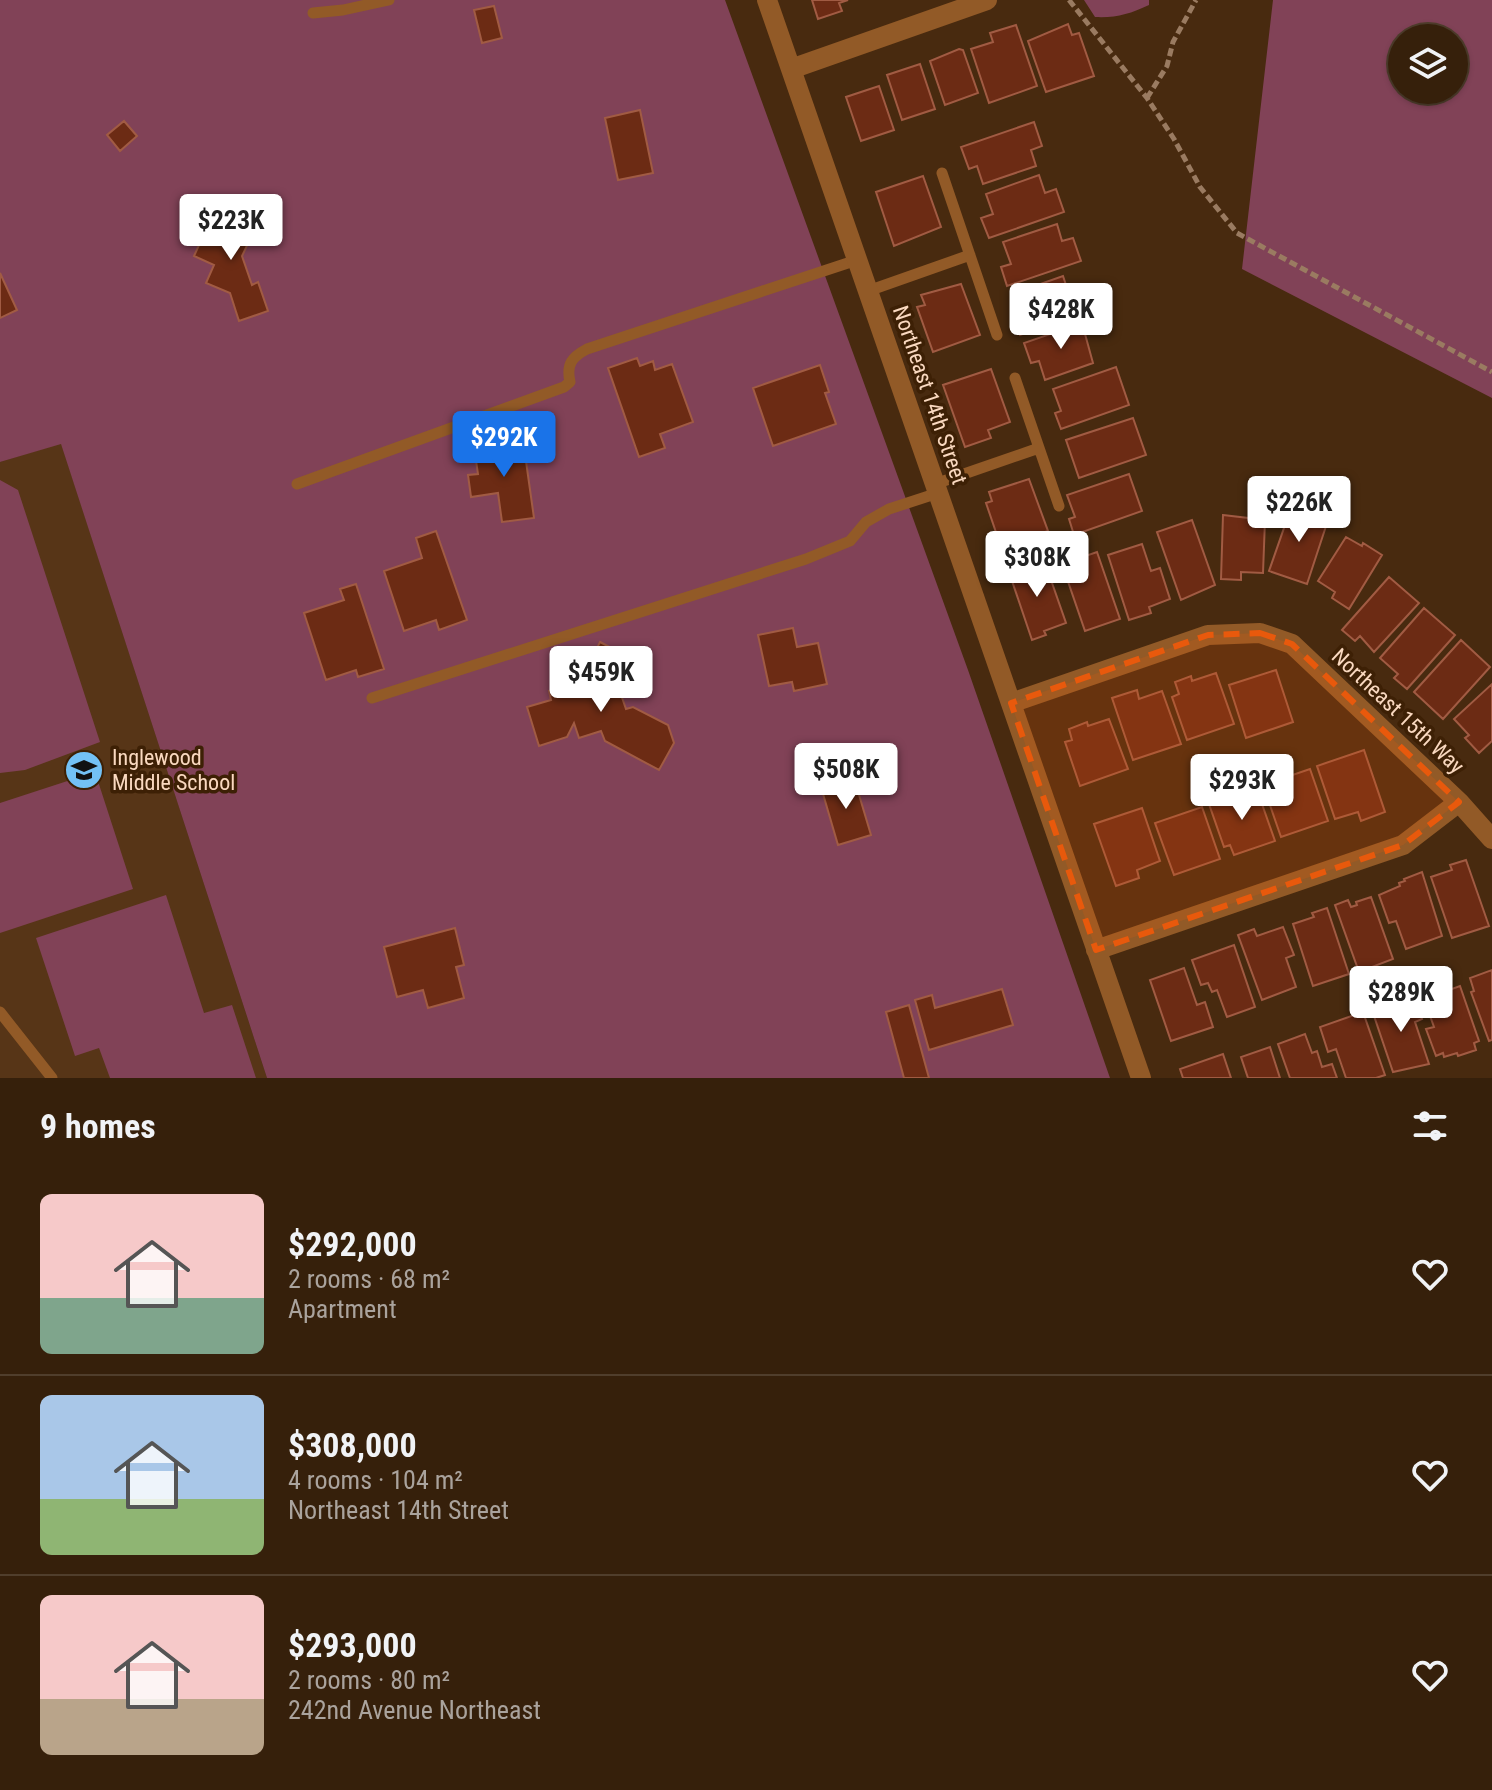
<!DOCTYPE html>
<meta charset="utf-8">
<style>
body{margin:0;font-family:"Roboto Condensed",sans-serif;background:#3d2814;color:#f1f3f6;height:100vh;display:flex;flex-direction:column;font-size:30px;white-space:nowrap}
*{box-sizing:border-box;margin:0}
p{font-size:26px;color:#aaa39d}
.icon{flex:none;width:44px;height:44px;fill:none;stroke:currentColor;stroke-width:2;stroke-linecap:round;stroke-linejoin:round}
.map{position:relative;height:1078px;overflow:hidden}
.details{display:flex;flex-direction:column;background:#36200b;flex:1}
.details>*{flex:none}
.tools{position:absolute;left:1388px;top:24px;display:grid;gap:16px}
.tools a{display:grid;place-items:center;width:80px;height:80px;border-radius:50%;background:#36200b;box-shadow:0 2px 6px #0004,0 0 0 2px #503e2c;font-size:40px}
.price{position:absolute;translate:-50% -68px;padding:0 18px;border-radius:8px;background:#fff;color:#222;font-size:26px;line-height:52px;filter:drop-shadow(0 2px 4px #0008)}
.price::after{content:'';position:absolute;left:50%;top:48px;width:24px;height:18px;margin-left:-12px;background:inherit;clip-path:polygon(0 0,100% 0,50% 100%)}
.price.selected{background:#1a73e8;color:#fff}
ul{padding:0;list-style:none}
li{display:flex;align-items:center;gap:24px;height:200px;padding:0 40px}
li+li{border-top:2px solid #503e2c}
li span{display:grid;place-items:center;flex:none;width:224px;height:160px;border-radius:12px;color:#555}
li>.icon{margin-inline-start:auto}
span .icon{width:96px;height:96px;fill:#fffc;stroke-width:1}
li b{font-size:34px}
h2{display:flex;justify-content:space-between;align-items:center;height:96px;padding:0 40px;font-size:34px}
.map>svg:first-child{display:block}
.built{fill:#573517}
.green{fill:#814257;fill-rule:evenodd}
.building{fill:#6c2b14;stroke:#a15b43;stroke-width:2}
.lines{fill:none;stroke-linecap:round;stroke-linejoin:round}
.path{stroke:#9a7b61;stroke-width:5;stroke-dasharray:8 4;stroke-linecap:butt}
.service{stroke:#925a27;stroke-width:11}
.minor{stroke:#925a27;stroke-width:20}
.marked{fill:#e8590c;fill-opacity:0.2;stroke:#e8590c;stroke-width:6;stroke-dasharray:16 10;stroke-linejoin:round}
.labels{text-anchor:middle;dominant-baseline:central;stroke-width:7;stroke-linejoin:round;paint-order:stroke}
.street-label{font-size:22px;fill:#fad9c0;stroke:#3d2005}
.poi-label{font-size:22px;fill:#fad9c0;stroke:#3d2005;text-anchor:start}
</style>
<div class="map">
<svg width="1492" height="1078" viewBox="0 0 1492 1078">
<rect width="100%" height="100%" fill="#482a0f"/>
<path class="built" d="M 61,443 L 267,1078 L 0,1078 L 0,462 Z"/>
<path class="green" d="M 0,0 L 725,0 L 968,670 L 1110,1078 L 267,1078 L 61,444 L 0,462 Z
M 1084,0 L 1149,0 L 1149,5 C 1130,14 1116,18 1095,17 Z
M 1273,0 L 1492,0 L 1492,398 L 1242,269 ZM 1402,38 L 1454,38 L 1454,90 L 1402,90 Z
M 0,480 L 18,490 L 100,742 L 25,770 L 0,773 Z
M 95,772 L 133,889 L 0,933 L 0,803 Z
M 166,895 L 204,1013 L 232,1005 L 256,1078 L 110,1078 L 99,1048 L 75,1056 L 36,938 Z"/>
<path class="building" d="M 812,0 L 848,0 L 839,3 L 842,11 L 818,19 Z
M 494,6 L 502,38 L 482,43 L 474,10 Z
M 1068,24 L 1072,35 L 1079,33 L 1094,76 L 1046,92 L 1028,41 Z
M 1016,25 L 1037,86 L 989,103 L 971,49 L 993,42 L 990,33 Z
M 959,49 L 963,50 L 978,93 L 945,105 L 930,61 Z
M 920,64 L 935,109 L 902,120 L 887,75 Z
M 879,86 L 894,130 L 861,141 L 846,97 Z
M 640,110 L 653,173 L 618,180 L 605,118 Z
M 124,121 L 137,136 L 120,151 L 107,135 Z
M 1034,122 L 1042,146 L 1031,150 L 1036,166 L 983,184 L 977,166 L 969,169 L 961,147 Z
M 1039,175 L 1045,193 L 1056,189 L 1064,212 L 989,238 L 981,218 L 993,214 L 986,194 Z
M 923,176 L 941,227 L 894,246 L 876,192 Z
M 225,203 L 244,212 L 239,224 L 254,231 L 242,256 L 252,285 L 258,282 L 268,311 L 239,321 L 230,293 L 206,283 L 214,265 L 194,256 L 214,213 L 219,216 Z
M 1057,224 L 1062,241 L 1073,238 L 1081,261 L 1007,286 L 1001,267 L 1011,264 L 1003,242 Z
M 0,273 L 17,310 L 0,318 Z
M 1063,276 L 1069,294 L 1072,292 L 1080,314 L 1020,335 L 1014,316 L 1022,313 L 1015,293 Z
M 961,284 L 980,335 L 933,352 L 917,307 L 925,305 L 921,295 Z
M 1082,323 L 1093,363 L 1045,380 L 1039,361 L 1031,363 L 1024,343 Z
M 637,358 L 640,366 L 653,361 L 655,370 L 672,364 L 693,422 L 660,434 L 665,448 L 639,457 L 608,368 Z
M 820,365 L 829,392 L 825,393 L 836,424 L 773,446 L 753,388 Z
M 1116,367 L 1129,405 L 1061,429 L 1055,413 L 1061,411 L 1053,389 Z
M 991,369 L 1010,422 L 988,430 L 991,438 L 965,447 L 943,385 Z
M 1133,418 L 1146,455 L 1079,478 L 1066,440 Z
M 523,440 L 534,518 L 502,522 L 498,493 L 471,497 L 468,475 L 478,474 L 474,447 Z
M 1129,474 L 1142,511 L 1074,535 L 1069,519 L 1075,517 L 1067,495 Z
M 1029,479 L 1048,531 L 1001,547 L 986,503 L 992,501 L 989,492 Z
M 1292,505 L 1329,517 L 1307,584 L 1269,571 Z
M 1223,515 L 1265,520 L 1263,573 L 1241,572 L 1241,580 L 1221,579 Z
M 1192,520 L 1215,585 L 1181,600 L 1157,532 Z
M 436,531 L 467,620 L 439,630 L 436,620 L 404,631 L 384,571 L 422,558 L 416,538 Z
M 1346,537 L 1362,546 L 1363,543 L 1382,555 L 1349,609 L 1332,598 L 1335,592 L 1318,581 Z
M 1142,544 L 1151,571 L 1160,568 L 1170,599 L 1149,607 L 1151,613 L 1129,620 L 1108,555 Z
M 1097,552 L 1120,619 L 1085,631 L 1062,564 Z
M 1044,560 L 1066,623 L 1044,631 L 1046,635 L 1032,640 L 1009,572 Z
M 1389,577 L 1419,603 L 1374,652 L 1360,636 L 1355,641 L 1342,630 Z
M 356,584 L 384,669 L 358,677 L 356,670 L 326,680 L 304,613 L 344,600 L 340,589 Z
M 1424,608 L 1455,635 L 1407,689 L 1394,678 L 1398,674 L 1380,658 Z
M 793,628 L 797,647 L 818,643 L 827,684 L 794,691 L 792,682 L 769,686 L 758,635 Z
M 1461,640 L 1490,667 L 1443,719 L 1414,692 Z
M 600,642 L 621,653 L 606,682 L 619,689 L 626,709 L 633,707 L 668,725 L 674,743 L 659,770 L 605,741 L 601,731 L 579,738 L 574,723 L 567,737 L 539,746 L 527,707 L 551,700 L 549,691 L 580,681 Z
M 1276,670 L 1293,722 L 1246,738 L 1229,685 Z
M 1216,673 L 1234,724 L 1187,740 L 1172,697 L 1179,694 L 1175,682 L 1191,676 L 1192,681 Z
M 1492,684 L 1492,741 L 1479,753 L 1465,738 L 1469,735 L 1454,719 Z
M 1137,690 L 1139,699 L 1162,691 L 1181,744 L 1133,760 L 1112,698 Z
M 1109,719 L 1128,769 L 1080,786 L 1065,742 L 1072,740 L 1069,729 L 1087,722 L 1088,726 Z
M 1364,750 L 1385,812 L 1361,821 L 1358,812 L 1335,819 L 1317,766 Z
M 1310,769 L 1328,821 L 1281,837 L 1263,785 Z
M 854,778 L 871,835 L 838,845 L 821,787 Z
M 1256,787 L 1275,841 L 1234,855 L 1230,845 L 1224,847 L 1209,804 Z
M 1202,807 L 1220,859 L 1174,875 L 1155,823 Z
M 1142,808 L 1160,861 L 1137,870 L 1139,878 L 1116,886 L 1094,824 Z
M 1466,860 L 1489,926 L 1452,938 L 1431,877 L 1452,870 L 1450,865 Z
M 1422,872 L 1442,936 L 1406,949 L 1396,921 L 1389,923 L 1379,895 L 1400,886 L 1399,883 L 1405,881 L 1404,879 Z
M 1371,897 L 1393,959 L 1359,972 L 1335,905 L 1348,900 L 1351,907 L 1357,905 L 1356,902 Z
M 1327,908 L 1349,974 L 1313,986 L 1293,924 L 1314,917 L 1312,913 Z
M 1283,927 L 1294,955 L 1286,958 L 1296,987 L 1262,1000 L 1238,935 L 1254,929 L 1257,936 Z
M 455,928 L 464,965 L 456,967 L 464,998 L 428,1008 L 423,990 L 397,997 L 384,947 Z
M 1234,945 L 1255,1007 L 1227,1017 L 1217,990 L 1212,992 L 1208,983 L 1201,985 L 1192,960 Z
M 1184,968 L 1197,1005 L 1205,1002 L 1213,1027 L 1171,1041 L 1150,980 Z
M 1492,970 L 1492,1040 L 1489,1041 L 1471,992 L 1474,991 L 1470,978 Z
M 1460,986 L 1479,1041 L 1474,1043 L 1476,1050 L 1458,1056 L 1457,1053 L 1444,1057 L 1443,1053 L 1436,1056 L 1426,1029 L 1434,1027 L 1424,999 Z
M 1002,989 L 1013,1025 L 929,1050 L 915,1000 L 932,995 L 935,1008 Z
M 1414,996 L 1422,1019 L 1415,1022 L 1429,1064 L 1393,1072 L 1372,1010 Z
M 909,1005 L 929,1078 L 904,1078 L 886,1012 Z
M 1363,1012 L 1385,1075 L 1376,1078 L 1346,1078 L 1336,1049 L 1328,1052 L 1320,1027 Z
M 1305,1034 L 1312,1053 L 1317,1051 L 1322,1067 L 1332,1064 L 1337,1078 L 1290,1078 L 1278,1044 Z
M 1270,1047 L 1280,1078 L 1248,1078 L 1241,1057 Z
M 1223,1054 L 1231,1078 L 1183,1078 L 1180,1069 Z"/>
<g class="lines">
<path class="path" d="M 1069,0 L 1147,98 L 1174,139 L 1200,187 L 1237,233 L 1492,372
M 1147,98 L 1167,66 L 1173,42 L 1196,0"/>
<path class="service" d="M 313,13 L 343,10 L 389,0
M 942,173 L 997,335
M 868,291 L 970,255
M 1015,378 L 1059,506
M 297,484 L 564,387 L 570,382 C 566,364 572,357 587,349 L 857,260
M 935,484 L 1039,448
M 372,698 L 806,559 L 850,541 L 866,522 L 889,509 L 938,493
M 0,1012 L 52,1078"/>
<path class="minor" d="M 767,0 L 1141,1078
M 791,69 L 987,0
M 1011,703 L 1208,635 L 1260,633 L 1292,644 L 1459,802 L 1492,839
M 1096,950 L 1403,845 L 1459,802"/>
</g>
<path class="marked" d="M 1260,633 L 1292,644 L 1459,802 L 1403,845 L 1096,950 L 1011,703 L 1208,635 Z"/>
<defs>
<g id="school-disc" transform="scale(2)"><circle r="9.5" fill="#73c1f5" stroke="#3d2005"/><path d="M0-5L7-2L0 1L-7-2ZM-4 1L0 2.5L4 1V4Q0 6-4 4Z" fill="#111"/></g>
</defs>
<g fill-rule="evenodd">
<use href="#school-disc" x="84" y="770"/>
</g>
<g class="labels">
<g class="street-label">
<text transform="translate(930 395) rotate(71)">Northeast 14th Street</text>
<text transform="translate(1398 711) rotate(43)">Northeast 15th Way</text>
</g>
<g class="poi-label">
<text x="112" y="757">Inglewood<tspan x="112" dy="25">Middle School</tspan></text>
</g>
</g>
</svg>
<div class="tools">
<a><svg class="icon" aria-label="layers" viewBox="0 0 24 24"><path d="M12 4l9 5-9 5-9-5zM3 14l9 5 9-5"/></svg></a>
</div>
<b class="price" style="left:231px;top:262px">$223K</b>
<b class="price" style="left:1061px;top:351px">$428K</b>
<b class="price selected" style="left:504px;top:479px">$292K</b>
<b class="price" style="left:1299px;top:544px">$226K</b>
<b class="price" style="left:1037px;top:599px">$308K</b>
<b class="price" style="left:601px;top:714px">$459K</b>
<b class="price" style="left:846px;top:811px">$508K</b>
<b class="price" style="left:1242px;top:822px">$293K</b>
<b class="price" style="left:1401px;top:1034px">$289K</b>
</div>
<section class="details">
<h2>9 homes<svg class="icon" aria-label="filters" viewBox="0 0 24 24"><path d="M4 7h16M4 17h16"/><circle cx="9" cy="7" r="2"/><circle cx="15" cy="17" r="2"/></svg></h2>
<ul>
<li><span style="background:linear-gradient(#f6c9c9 65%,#7fa58c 0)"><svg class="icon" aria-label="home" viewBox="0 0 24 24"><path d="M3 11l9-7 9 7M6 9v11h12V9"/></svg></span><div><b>$292,000</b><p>2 rooms · 68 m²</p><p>Apartment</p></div><svg class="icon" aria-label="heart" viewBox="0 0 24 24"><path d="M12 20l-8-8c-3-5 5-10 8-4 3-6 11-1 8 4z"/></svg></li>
<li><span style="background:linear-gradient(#a9c7e8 65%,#8fb573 0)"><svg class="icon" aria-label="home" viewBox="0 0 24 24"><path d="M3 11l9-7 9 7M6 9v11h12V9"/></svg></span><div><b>$308,000</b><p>4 rooms · 104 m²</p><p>Northeast 14th Street</p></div><svg class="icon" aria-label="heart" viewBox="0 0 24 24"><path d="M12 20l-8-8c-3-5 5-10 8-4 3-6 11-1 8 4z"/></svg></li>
<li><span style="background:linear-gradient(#f6c9c9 65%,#b9a48a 0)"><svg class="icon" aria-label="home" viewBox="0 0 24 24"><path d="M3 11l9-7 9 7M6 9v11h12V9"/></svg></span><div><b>$293,000</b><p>2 rooms · 80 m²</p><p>242nd Avenue Northeast</p></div><svg class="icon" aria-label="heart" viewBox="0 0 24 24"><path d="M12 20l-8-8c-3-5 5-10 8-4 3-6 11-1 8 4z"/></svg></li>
</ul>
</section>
